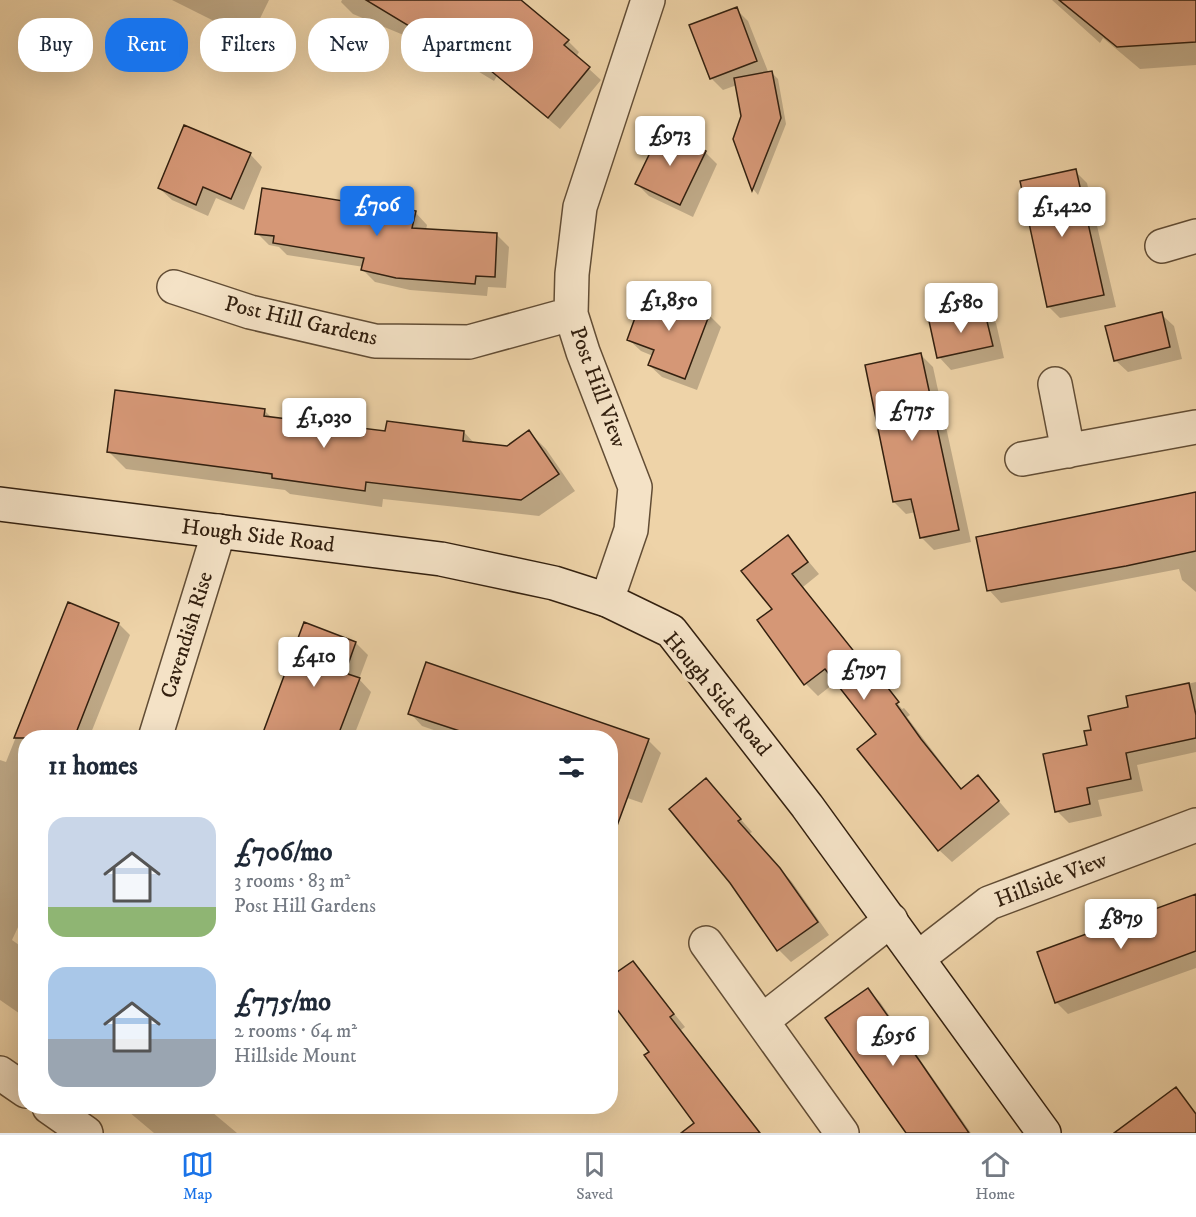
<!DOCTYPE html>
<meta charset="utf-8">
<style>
body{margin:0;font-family:"IM FELL DW Pica",serif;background:#f2f2f3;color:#1f2937;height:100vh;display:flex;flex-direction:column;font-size:22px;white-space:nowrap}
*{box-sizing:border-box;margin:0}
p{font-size:20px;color:#747a83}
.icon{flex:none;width:33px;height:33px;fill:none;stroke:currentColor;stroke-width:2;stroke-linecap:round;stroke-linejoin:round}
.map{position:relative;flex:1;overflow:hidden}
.details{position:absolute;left:18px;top:730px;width:600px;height:384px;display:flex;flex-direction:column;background:#fff;border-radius:24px;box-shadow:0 6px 24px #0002}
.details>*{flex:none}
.hud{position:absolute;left:18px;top:18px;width:600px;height:54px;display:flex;gap:12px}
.price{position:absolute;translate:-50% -51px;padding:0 14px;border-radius:6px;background:#fff;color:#222;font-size:20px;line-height:39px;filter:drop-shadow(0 2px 3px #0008)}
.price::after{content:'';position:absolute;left:50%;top:36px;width:18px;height:14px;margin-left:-9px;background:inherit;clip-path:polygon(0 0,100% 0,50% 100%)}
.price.on{background:#1a73e8;color:#fff}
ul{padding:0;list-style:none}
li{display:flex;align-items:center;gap:18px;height:150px;padding:0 30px}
li span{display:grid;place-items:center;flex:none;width:168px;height:120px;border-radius:18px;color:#555}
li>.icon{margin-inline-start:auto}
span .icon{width:72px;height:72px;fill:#fffc;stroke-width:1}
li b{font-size:26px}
h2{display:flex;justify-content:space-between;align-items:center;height:72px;padding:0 30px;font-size:26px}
.chip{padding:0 21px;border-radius:24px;background:#fff;box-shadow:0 6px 24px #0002;font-size:21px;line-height:54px}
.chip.on{background:#1a73e8;color:#fff}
.tabs{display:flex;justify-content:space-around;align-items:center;height:84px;border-top:2px solid #e0e1e3;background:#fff;font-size:16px;color:#747a83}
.tabs a{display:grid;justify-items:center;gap:3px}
.tabs .on{color:#1a73e8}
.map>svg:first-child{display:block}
.shadow{fill:#0003}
.building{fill:#d59776;stroke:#33200f;stroke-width:1.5}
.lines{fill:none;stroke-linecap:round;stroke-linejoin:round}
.street-casing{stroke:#624d35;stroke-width:36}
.secondary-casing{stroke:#33200f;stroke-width:36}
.street{stroke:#f4e2c6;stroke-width:33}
.secondary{stroke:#f4e2c6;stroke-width:33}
.labels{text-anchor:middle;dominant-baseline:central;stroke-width:6;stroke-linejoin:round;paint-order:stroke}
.street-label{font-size:22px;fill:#33200f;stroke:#f4e2c6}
</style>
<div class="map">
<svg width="1196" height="1133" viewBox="0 0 1196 1133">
<rect width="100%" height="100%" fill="#eed3a8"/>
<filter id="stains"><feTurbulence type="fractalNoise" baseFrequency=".00333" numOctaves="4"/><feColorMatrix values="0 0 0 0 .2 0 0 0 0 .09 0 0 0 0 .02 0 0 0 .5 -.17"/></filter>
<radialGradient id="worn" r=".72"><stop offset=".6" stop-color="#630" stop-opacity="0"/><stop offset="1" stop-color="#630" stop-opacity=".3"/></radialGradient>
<path class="shadow" d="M 172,0 L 269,0 L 250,39 Z
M 342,0 L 491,0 L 568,41 L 579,52 L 576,57 L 601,80 L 560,129 L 497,76 L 494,81 L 420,36 L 418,41 L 353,14 L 341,2 Z
M 1052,0 L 1196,0 L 1196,65 L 1140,69 L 1103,38 L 1100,43 Z
M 736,9 L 748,21 L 769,74 L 772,73 L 778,79 L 786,124 L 758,195 L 754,190 L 734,139 L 743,116 L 737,85 L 723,90 L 711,78 Z
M 705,152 L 717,164 L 693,217 L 649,196 L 637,184 Z
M 250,154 L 262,167 L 244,210 L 216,198 L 208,216 L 172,200 L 159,188 Z
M 1075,171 L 1087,183 L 1116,307 L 1060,318 L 1048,306 Z
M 415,212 L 427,225 L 426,230 L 497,235 L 509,247 L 506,288 L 488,287 L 487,296 L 410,290 L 375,282 L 363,270 L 364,267 L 287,255 L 279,247 L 269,245 L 257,233 Z
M 984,311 L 996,323 L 1004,358 L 951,370 L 939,357 Z
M 1161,314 L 1174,326 L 1182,359 L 1128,372 L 1115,360 Z
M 709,315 L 721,327 L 697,390 L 662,377 L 649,365 L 653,356 L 641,351 L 628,339 Z
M 921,355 L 933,367 L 971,542 L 934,550 L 922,538 L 916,512 L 906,514 L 894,502 Z
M 265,411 L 272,418 L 386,433 L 464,432 L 475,444 L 507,448 L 529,432 L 546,449 L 575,491 L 539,516 L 383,499 L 382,507 L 290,494 L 285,490 L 126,469 L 109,452 Z
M 1196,493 L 1196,592 L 1182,580 L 1179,569 L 1001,603 L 989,590 Z
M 788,537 L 819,574 L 803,587 L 861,660 L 863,658 L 874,669 L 871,669 L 902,709 L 904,708 L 910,715 L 907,717 L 962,790 L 978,777 L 1010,814 L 952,862 L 939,850 L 879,734 L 837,681 L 818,696 L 806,684 L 759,621 L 774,609 Z
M 69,604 L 119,624 L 130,635 L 89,738 L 26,738 L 26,910 L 12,940 L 26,950 L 26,1018 L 0,1000 L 0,760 L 6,762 Z
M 356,643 L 368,655 L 359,679 L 371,692 L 353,738 L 263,738 Z
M 427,664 L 649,741 L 661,753 L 642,803 L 610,792 L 610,738 L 457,738 L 422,726 L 410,713 Z
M 1196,682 L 1196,752 L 1137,765 L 1143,791 L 1098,800 L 1102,816 L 1069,823 L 1057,811 L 1089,746 L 1093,731 L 1130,708 L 1128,697 Z
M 706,780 L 752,832 L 749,834 L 792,882 L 829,935 L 791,962 L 779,950 Z
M 1196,895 L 1196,968 L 1068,1014 L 1056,1002 Z
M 633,963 L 685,1027 L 681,1030 L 761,1133 L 709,1133 L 651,1052 Z
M 867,990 L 880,1002 L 971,1133 L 908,1133 Z
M 123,1107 L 206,1107 L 237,1133 L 154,1133 Z"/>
<path class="building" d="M 366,0 L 521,0 L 569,40 L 564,45 L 590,67 L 548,118 L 485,66 L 482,70 Z
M 1059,0 L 1196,0 L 1196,42 L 1117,47 Z
M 737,7 L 757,61 L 710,79 L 689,25 Z
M 772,71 L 781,118 L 752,191 L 733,139 L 741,116 L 734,78 Z
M 184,125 L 251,153 L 231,199 L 203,187 L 196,205 L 158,188 Z
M 661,130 L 706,151 L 680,205 L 635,184 Z
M 1076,169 L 1104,295 L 1047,307 L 1020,181 Z
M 262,188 L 343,201 L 345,194 L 416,211 L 412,228 L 497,233 L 495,277 L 476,276 L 475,284 L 396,278 L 361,270 L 364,258 L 273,243 L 274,236 L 255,234 Z
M 645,290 L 710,313 L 685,379 L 648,365 L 654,350 L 627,340 Z
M 984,309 L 993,346 L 937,358 L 929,321 Z
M 1162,312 L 1170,347 L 1114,361 L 1105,326 Z
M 921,353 L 959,530 L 920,538 L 911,499 L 893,502 L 865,365 Z
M 115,390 L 265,409 L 264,416 L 385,431 L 387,421 L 464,431 L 463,441 L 507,446 L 529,430 L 559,474 L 521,500 L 366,482 L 365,491 L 272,478 L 272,474 L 107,452 Z
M 1196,492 L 1196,551 L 1126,566 L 987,591 L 976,537 Z
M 788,535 L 808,562 L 792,574 L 860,659 L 863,656 L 899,702 L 896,704 L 921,739 L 961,789 L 978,775 L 999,801 L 938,851 L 857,749 L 876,734 L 825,669 L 804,685 L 757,620 L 772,609 L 741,571 Z
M 68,602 L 119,623 L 108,651 L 74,738 L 14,738 Z
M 304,622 L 356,642 L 345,673 L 360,678 L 337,738 L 261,738 Z
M 426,662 L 649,739 L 614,834 L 610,834 L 610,738 L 481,738 L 408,714 Z
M 1189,683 L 1196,715 L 1196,738 L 1126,753 L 1131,779 L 1087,788 L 1090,804 L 1055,812 L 1043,754 L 1087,745 L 1084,731 L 1091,730 L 1088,716 L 1128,707 L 1126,696 Z
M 706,778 L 741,819 L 738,821 L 780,868 L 818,922 L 777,951 L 730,883 L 669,809 Z
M 1196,894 L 1196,951 L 1055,1003 L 1037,952 Z
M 633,961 L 674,1014 L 670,1017 L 760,1133 L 681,1133 L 694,1123 L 644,1055 L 649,1052 L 610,1000 L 610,977 Z
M 868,988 L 919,1060 L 969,1133 L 906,1133 L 825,1018 Z
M 1176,1087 L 1196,1114 L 1196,1133 L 1114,1133 Z"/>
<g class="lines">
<g class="street-casing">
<path id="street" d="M 1162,246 L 1196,236
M 174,287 L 250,312 L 375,341 L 469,342 L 571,314
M 1055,384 L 1068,451
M 1022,459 L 1196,427
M 607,600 L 631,530 L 635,487 L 583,352 L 571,314 L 572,274 L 580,207 L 648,0
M 155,738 L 219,531
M 706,943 L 842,1133
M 918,958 L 989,903 L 1196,825
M 762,1021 L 891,920
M 0,1073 L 26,1091
M 49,1107 L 86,1133"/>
</g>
<g class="secondary-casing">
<path id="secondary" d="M 0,504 L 441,559 L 554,583 L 607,600 L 671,631 L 807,806 L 1044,1133"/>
</g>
<use href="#street" class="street"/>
<use href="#secondary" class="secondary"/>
</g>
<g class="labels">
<g class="street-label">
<text transform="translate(301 321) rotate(13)">Post Hill Gardens</text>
<text transform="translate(598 387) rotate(70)">Post Hill View</text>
<text transform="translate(258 536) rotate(7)">Hough Side Road</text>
<text transform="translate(187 635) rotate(-73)">Cavendish Rise</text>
<text transform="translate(717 694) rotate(50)">Hough Side Road</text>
<text transform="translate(1051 880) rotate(-21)">Hillside View</text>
</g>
</g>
<rect width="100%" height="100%" filter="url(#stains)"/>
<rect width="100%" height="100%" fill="url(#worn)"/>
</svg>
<b class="price" style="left:670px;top:167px">£973</b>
<b class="price on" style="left:377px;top:237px">£706</b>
<b class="price" style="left:1062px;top:238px">£1,420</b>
<b class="price" style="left:669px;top:332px">£1,850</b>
<b class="price" style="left:961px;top:334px">£580</b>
<b class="price" style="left:912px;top:442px">£775</b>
<b class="price" style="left:324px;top:449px">£1,030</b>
<b class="price" style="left:314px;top:688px">£410</b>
<b class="price" style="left:864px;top:701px">£797</b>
<b class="price" style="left:1121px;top:950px">£879</b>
<b class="price" style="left:893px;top:1067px">£956</b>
<div class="hud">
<a class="chip">Buy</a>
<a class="chip on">Rent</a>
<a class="chip">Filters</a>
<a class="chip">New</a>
<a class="chip">Apartment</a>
</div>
<section class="details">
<h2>11 homes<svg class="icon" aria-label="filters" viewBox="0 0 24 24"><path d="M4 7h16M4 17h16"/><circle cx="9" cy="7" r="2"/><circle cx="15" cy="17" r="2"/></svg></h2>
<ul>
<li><span style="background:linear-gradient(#c9d6e8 75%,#8fb573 0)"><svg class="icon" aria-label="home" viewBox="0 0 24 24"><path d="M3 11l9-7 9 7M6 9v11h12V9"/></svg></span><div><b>£706/mo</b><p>3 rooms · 83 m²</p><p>Post Hill Gardens</p></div></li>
<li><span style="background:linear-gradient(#a9c7e8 60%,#9aa5b1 0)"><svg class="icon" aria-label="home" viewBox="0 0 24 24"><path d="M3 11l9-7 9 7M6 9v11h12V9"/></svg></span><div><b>£775/mo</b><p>2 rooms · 64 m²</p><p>Hillside Mount</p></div></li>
</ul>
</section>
</div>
<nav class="tabs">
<a class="on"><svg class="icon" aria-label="map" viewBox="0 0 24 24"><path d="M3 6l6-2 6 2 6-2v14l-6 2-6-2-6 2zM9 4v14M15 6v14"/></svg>Map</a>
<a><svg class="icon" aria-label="saved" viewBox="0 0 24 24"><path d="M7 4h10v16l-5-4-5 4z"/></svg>Saved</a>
<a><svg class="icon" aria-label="home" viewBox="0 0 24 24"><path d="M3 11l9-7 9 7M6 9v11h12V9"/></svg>Home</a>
</nav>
